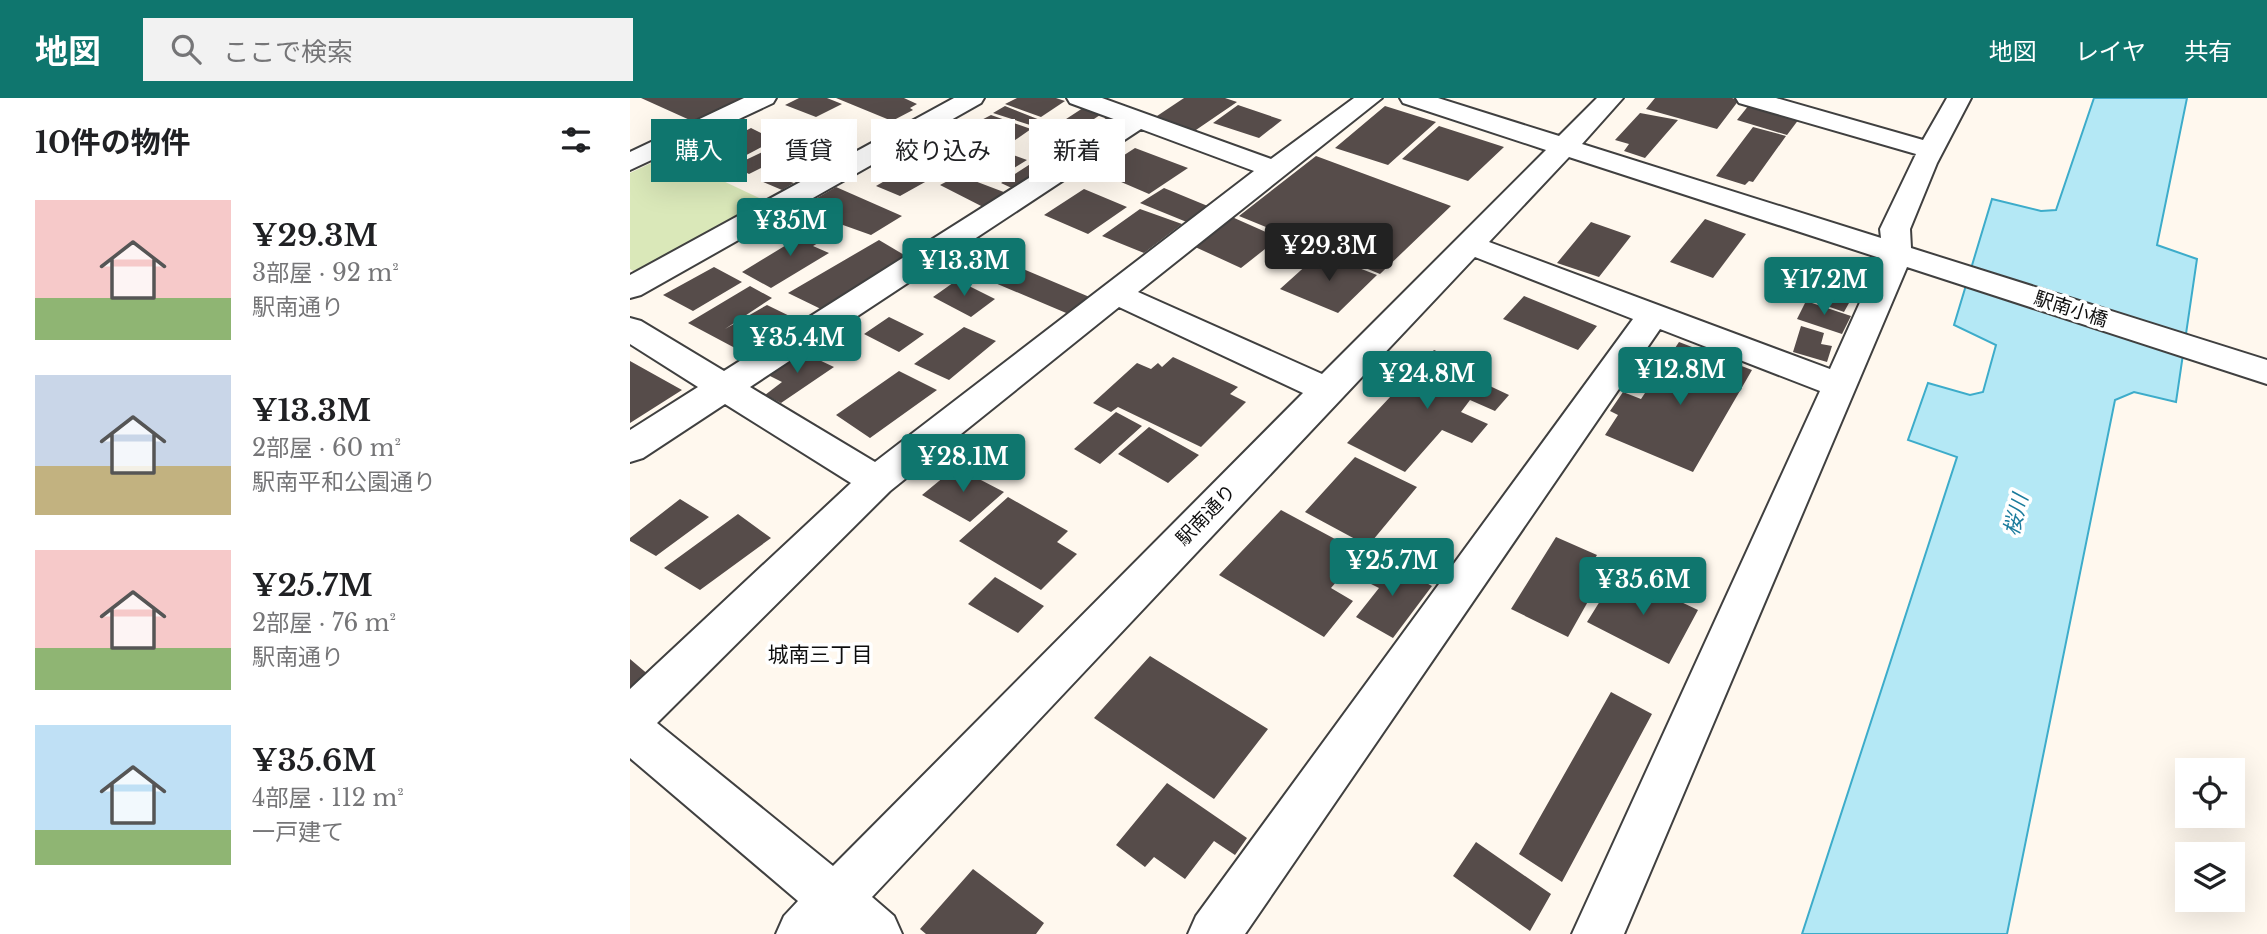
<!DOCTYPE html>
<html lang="ja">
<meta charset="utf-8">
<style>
body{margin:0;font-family:"Libre Baskerville","Noto Sans JP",serif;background:#f2f2f2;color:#202124;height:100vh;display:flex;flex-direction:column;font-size:26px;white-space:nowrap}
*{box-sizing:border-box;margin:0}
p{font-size:23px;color:#757577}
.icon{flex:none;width:38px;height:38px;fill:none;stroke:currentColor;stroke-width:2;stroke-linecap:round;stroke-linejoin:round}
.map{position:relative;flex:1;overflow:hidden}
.panel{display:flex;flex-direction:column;background:#fff;width:630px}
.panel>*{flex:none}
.top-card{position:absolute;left:21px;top:21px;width:665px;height:63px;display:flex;gap:14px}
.tools{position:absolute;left:1545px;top:660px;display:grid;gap:14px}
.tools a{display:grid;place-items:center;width:70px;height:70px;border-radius:0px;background:#fff;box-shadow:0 7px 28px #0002;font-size:35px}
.price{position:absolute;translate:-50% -60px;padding:0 16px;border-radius:7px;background:#0f766e;color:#fff;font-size:23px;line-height:46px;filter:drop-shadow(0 2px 4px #0008)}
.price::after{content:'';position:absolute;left:50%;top:42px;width:21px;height:16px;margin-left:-10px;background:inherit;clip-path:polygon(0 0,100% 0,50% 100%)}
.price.on{background:#222;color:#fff}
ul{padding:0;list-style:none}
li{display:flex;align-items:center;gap:21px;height:175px;padding:0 35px}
li span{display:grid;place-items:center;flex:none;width:196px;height:140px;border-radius:0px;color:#555}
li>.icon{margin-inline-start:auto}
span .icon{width:84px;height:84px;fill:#fffc;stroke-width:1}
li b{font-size:30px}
h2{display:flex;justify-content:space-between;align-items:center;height:84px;padding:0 35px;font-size:30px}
.pill{padding:0 24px;border-radius:0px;background:#fff;box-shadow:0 7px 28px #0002;font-size:24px;line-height:63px}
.pill.on{background:#0f766e;color:#fff}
header{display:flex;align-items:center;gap:42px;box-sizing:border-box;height:98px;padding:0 35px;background:#0f766e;color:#fff}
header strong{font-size:33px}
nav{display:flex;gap:38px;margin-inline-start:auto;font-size:24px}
.search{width:490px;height:63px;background:#f2f2f2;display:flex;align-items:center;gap:18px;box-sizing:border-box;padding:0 24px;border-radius:0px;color:#757577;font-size:26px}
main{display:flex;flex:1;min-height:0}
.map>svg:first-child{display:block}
.green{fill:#dae8b9}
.water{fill:#b4e8f5;stroke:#3dacca;stroke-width:2}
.building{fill:#564c4a}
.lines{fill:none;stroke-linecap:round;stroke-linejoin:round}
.minor-casing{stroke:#404040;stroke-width:4}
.minor{fill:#fff;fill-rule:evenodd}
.labels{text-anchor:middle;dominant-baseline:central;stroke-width:7;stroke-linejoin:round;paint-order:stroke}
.street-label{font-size:19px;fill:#0d0d0d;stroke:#fff}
.water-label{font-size:21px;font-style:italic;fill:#1a7b9c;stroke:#fff}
.neighbourhood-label{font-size:21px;fill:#0d0d0d;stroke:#fff}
</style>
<header>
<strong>地図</strong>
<div class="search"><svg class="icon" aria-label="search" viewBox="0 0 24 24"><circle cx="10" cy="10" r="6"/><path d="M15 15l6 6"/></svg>ここで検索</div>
<nav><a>地図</a><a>レイヤ</a><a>共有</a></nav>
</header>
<main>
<section class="panel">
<h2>10件の物件<svg class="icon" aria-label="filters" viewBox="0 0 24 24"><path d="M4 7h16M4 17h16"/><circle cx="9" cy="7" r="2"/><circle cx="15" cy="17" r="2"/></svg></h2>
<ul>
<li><span style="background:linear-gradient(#f6c9c9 70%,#8fb573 0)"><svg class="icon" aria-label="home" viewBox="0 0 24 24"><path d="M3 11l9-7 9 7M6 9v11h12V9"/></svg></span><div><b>¥29.3M</b><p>3部屋 · 92 m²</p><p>駅南通り</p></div></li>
<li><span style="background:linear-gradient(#c9d6e8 65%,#c2b280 0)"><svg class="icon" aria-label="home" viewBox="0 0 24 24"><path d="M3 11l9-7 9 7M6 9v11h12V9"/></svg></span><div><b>¥13.3M</b><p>2部屋 · 60 m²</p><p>駅南平和公園通り</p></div></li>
<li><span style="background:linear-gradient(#f6c9c9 70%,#8fb573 0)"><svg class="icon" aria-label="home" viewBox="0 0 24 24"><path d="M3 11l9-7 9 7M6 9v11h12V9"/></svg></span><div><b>¥25.7M</b><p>2部屋 · 76 m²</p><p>駅南通り</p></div></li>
<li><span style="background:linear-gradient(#bfe0f5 75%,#8fb573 0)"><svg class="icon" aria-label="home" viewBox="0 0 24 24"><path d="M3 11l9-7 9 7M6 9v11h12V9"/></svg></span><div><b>¥35.6M</b><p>4部屋 · 112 m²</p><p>一戸建て</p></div></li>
</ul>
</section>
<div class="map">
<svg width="1637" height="836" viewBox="0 0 1637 836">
<rect width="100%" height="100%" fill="#fff8ee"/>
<path class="green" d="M 38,57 L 140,105 L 9,176 L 0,171 L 0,75 Z"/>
<path class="water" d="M 1464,0 L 1557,0 L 1527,147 L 1567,161 L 1546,304 L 1504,294 L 1485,302 L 1377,836 L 1172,836 L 1327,359 L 1278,342 L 1298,285 L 1340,297 L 1353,294 L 1366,247 L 1324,227 L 1362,101 L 1411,113 L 1426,112 Z"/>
<path class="building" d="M 11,0 L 113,0 L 62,23 Z
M 169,0 L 197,0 L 212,6 L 186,19 L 155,7 Z
M 206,0 L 274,0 L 287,6 L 280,10 L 283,12 L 262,23 Z
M 387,0 L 426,0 L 435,3 L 411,19 L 375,6 Z
M 554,0 L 595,0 L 607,4 L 563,34 L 524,20 Z
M 1025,0 L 1102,0 L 1109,2 L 1087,31 L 1016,11 Z
M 608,7 L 652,22 L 629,40 L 583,25 Z
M 1119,7 L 1169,21 L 1157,37 L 1107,22 Z
M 375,8 L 410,22 L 400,27 L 363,15 Z
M 456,8 L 473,15 L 449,31 L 430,25 Z
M 755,8 L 806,24 L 758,67 L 705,50 Z
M 1010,15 L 1048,22 L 1015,60 L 994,53 L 999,46 L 985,42 Z
M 361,17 L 401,31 L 378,47 L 340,28 Z
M 479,18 L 497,24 L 467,44 L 449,37 Z
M 173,24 L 201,37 L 205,35 L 218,40 L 190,56 L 148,37 Z
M 809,28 L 874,49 L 838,83 L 772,61 Z
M 1123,29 L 1156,38 L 1123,84 L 1119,83 L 1115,87 L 1086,78 Z
M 121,30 L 145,42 L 90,71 L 62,60 Z
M 335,38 L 370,47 L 328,72 L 295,59 Z
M 151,45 L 167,52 L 119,76 L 103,68 Z
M 505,50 L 558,70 L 519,96 L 468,74 Z
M 378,55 L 397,62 L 363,83 L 343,74 Z
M 686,58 L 821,108 L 750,176 L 609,118 Z
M 171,60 L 189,70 L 161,84 L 164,85 L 152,92 L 131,83 Z
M 405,63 L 423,69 L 388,93 L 371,85 Z
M 287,64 L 313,74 L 270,98 L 246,88 Z
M 329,77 L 379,96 L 359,112 L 310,87 Z
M 206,89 L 272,118 L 241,137 L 168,111 Z
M 534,90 L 585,111 L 564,127 L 510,105 Z
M 454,91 L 497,109 L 458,136 L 414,117 Z
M 510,111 L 552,126 L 514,155 L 472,138 Z
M 602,119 L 649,140 L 611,170 L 563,148 Z
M 1075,121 L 1116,136 L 1083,180 L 1040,164 Z
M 961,124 L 1001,138 L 969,179 L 927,165 Z
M 189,127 L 205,135 L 183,148 L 199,155 L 141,190 L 112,174 Z
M 249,142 L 281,161 L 195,213 L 158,195 Z
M 326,148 L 356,164 L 333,181 L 301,165 Z
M 690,155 L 747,177 L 708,215 L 650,191 Z
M 381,166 L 469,203 L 448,220 L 358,182 Z
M 84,169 L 112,184 L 63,213 L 33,197 Z
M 1190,174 L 1229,187 L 1214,214 L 1174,200 Z
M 327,182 L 365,201 L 341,219 L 303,199 Z
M 120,188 L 142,200 L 95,231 L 137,207 L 174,225 L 120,258 L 58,225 Z
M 894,198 L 967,228 L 948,252 L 873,221 Z
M 1176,203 L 1221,218 L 1212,236 L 1167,221 Z
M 259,219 L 294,236 L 269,254 L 234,236 Z
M 1171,228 L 1194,235 L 1191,246 L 1202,248 L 1197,264 L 1163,254 Z
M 334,229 L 366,243 L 319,282 L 284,266 Z
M 1049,244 L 1122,272 L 1063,374 L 975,337 L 988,317 L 980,313 L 993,294 L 1011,301 Z
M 804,252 L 854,274 L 847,282 L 879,297 L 865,313 L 840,302 L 831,314 L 858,326 L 842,345 L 812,332 L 775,374 L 717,345 Z
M 170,253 L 204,269 L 151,305 L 135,297 L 152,284 L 138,277 Z
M 543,259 L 608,289 L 600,296 L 616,304 L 571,349 L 488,309 L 481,314 L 463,305 L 507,265 L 521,271 L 528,265 L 532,269 Z
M 0,263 L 52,292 L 0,325 Z
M 269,273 L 307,292 L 240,340 L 206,317 Z
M 486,314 L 512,328 L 470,366 L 444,351 Z
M 519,329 L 569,357 L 538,385 L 488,356 Z
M 725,359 L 787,389 L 738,448 L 675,414 Z
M 326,369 L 374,394 L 340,424 L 292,397 Z
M 378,399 L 438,433 L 427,444 L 447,456 L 411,492 L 329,443 Z
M 50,401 L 79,419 L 26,458 L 0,443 L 0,440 Z
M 651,412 L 731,455 L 701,490 L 723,503 L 694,539 L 589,477 Z
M 108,416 L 141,440 L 70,492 L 34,470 Z
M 926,439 L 967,457 L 950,485 L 965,491 L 938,539 L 881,511 Z
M 752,461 L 802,488 L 763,540 L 726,519 L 749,490 L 735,483 Z
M 988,474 L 1068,512 L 1039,566 L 957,524 Z
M 365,479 L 414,508 L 388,535 L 338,506 Z
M 520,558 L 638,631 L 584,701 L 464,620 Z
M 0,561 L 20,578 L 0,594 Z
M 981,594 L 1022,616 L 932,784 L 889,756 Z
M 537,685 L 617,740 L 605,757 L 584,743 L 555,781 L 524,759 L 515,769 L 486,747 Z
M 846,744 L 921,796 L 900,833 L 823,778 Z
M 343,771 L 414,825 L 406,836 L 296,836 L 290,831 Z"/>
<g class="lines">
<g class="minor-casing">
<path id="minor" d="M 114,0 L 146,0 L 143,5 L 0,72 L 0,54 Z
M 324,0 L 354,0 L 351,5 L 11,197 L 0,200 L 0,177 Z
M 437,0 L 472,0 L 641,61 L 724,0 L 752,0 L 508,194 L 692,276 L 916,52 L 773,5 L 770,0 L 808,0 L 929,38 L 967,0 L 993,0 L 952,46 L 1251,140 L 1250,131 L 1286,56 L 1109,5 L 1106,0 L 1146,0 L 1293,42 L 1317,0 L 1341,0 L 1307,65 L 1280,131 L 1281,150 L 1637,262 L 1637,286 L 1277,169 L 994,836 L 942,836 L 1190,293 L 1030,231 L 615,836 L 558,836 L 566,818 L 1003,221 L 845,159 L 242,799 L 264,818 L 272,836 L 146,836 L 154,818 L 168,803 L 0,660 L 0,591 L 221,385 L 95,306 L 13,360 L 0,364 L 0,332 L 68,289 L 0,246 L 0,220 L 11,223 L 94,273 L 489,23 L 440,5 ZM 511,31 L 624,73 L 245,364 L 120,289 ZM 939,59 L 1250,160 L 1200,271 L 859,144 ZM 489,209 L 673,295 L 203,768 L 27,625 L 260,393 Z"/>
</g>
<use href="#minor" class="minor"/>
</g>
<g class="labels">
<g class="street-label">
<text transform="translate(1441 211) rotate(18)">駅南小橋</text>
<text transform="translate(576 417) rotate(-46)">駅南通り</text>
</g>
<g class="water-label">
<text transform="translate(1386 417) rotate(-76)">桜川</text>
</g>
<g class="neighbourhood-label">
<text x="190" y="557">城南三丁目</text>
</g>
</g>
</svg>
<div class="tools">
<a><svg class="icon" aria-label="locate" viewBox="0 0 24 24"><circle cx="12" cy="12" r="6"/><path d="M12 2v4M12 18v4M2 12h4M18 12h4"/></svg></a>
<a><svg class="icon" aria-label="layers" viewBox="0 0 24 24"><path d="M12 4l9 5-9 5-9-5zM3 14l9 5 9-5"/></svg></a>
</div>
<b class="price" style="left:160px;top:160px">¥35M</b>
<b class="price on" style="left:699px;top:185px">¥29.3M</b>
<b class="price" style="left:334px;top:200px">¥13.3M</b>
<b class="price" style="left:1194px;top:219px">¥17.2M</b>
<b class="price" style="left:167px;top:277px">¥35.4M</b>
<b class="price" style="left:1050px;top:309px">¥12.8M</b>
<b class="price" style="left:797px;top:313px">¥24.8M</b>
<b class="price" style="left:333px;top:396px">¥28.1M</b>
<b class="price" style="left:762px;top:500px">¥25.7M</b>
<b class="price" style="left:1013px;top:519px">¥35.6M</b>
<div class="top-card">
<a class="pill on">購入</a>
<a class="pill">賃貸</a>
<a class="pill">絞り込み</a>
<a class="pill">新着</a>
</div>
</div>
</main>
